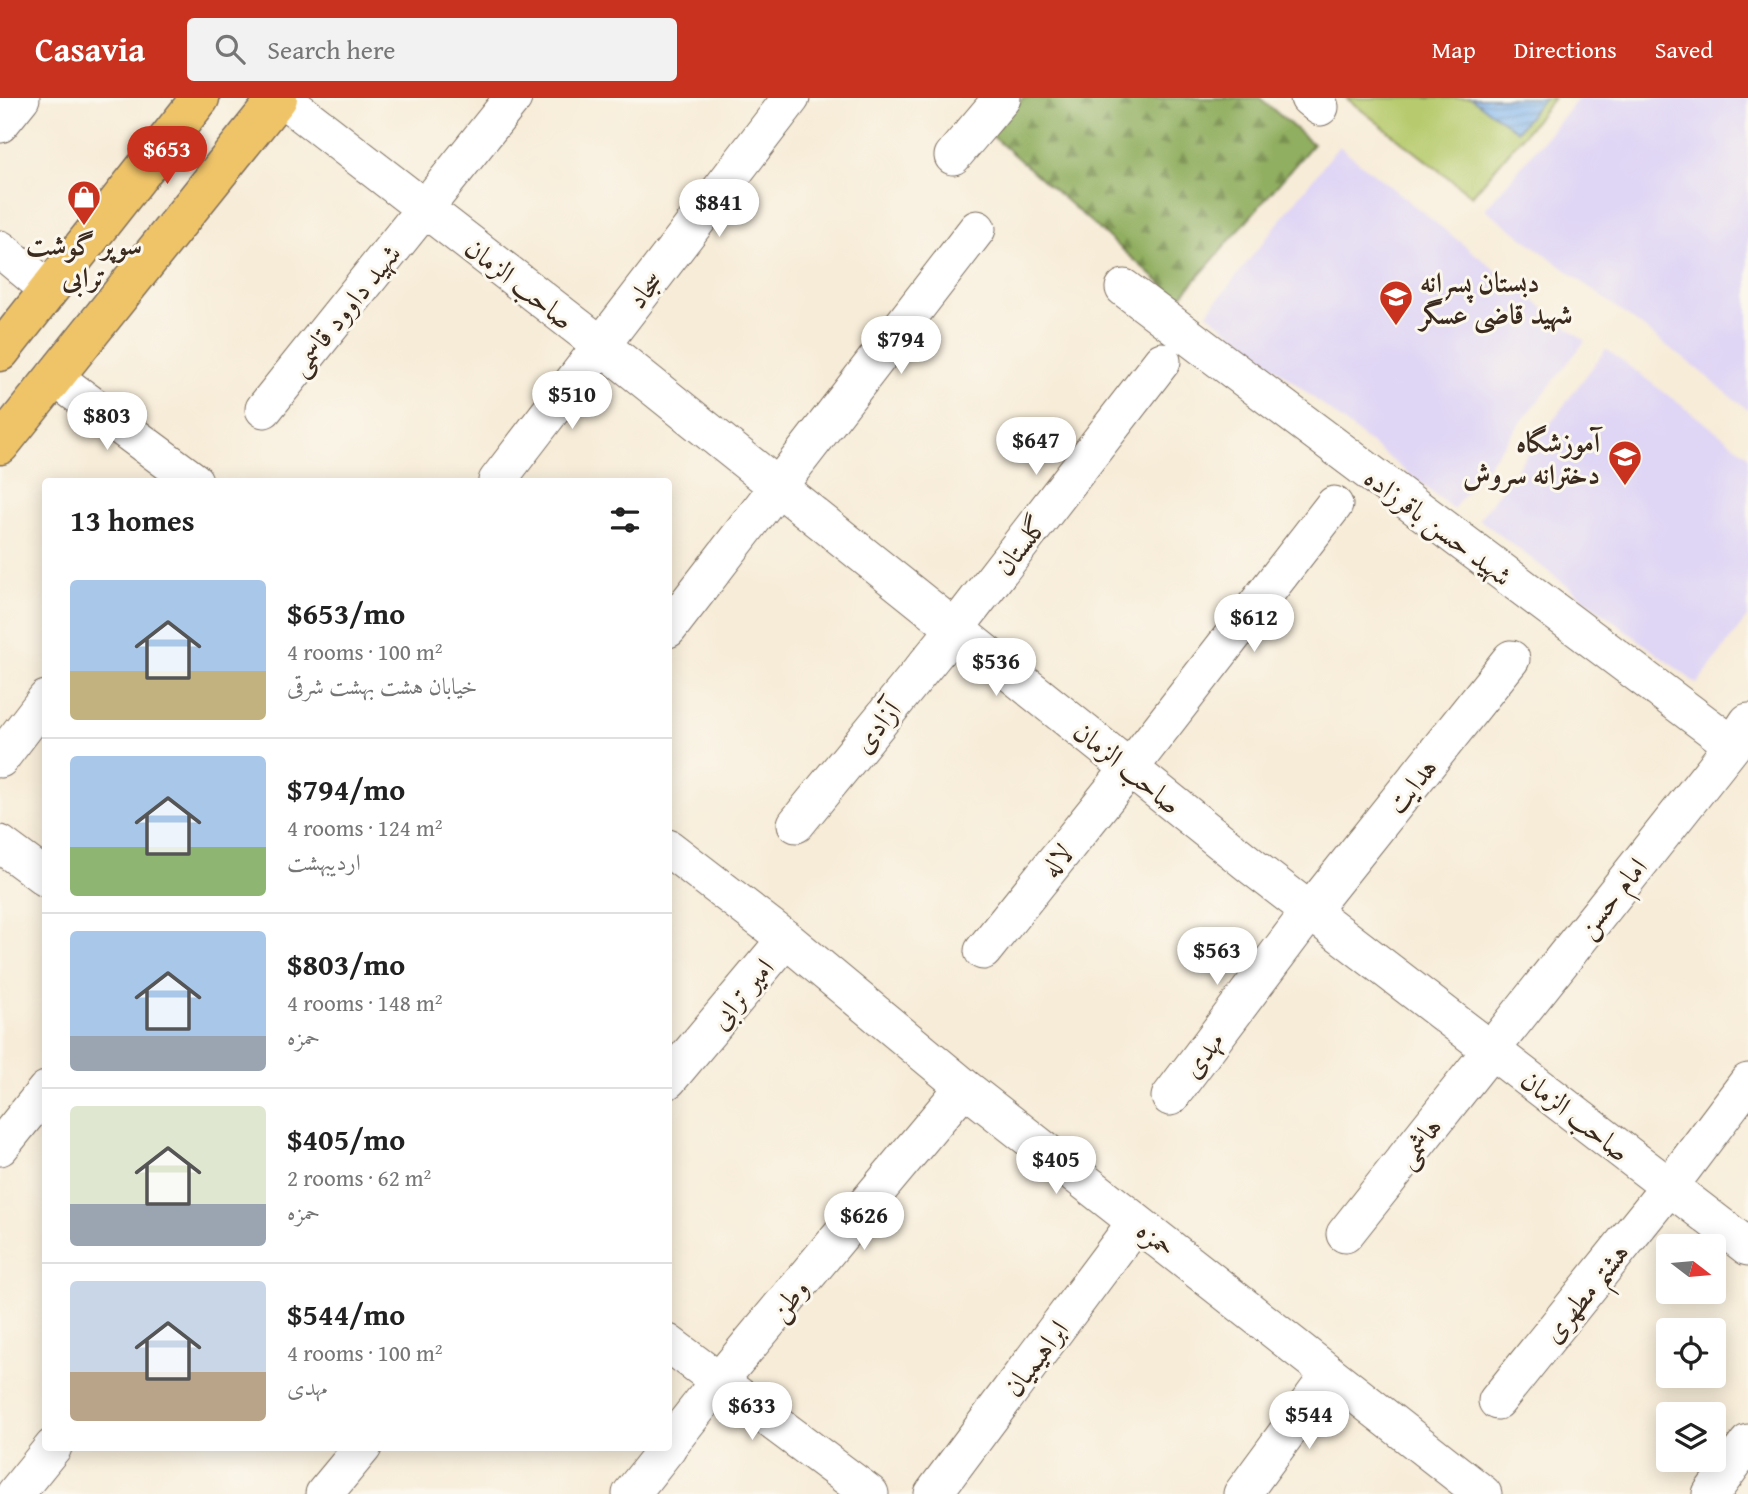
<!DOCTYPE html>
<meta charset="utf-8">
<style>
body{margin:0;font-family:"Gentium Book Plus",Amiri,serif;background:#f2f2f2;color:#222;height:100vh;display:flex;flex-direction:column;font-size:26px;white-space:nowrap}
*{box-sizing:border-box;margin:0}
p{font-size:23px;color:#767676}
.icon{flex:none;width:38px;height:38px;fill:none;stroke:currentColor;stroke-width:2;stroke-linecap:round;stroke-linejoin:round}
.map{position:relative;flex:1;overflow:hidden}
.panel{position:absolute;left:42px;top:380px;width:630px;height:973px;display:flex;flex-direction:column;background:#fff;border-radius:7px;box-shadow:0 4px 18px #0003}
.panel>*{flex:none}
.needle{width:46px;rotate:106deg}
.tools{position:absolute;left:1656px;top:1136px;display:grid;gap:14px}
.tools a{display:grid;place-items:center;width:70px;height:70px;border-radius:7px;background:#fff;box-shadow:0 4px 18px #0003;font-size:35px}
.price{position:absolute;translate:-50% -60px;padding:0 16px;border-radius:24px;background:#fff;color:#222;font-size:23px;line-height:46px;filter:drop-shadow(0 2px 4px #0008)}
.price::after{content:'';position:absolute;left:50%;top:42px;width:21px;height:16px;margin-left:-10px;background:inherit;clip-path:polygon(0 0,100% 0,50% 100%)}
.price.selected{background:#c8321e;color:#fff}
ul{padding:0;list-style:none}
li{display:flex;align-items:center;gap:21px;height:175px;padding:0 28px}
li+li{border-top:2px solid #e0e0e0}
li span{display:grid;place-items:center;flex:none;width:196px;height:140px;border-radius:7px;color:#555}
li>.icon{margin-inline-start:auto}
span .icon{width:84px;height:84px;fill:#fffc;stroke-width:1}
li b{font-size:30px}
h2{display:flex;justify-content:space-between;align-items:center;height:84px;padding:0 28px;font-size:30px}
header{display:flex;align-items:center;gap:42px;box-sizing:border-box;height:98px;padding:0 35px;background:#c8321e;color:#fff}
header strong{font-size:33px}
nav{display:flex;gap:38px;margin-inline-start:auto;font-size:24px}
.search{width:490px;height:63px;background:#f2f2f2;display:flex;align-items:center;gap:18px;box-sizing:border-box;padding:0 24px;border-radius:7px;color:#767676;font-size:26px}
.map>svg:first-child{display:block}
.built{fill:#dfd5f5}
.forest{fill:url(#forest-firs);stroke:#666c40;stroke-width:2}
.park{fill:#b7cb6e;stroke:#797a46;stroke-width:2}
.water{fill:url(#water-rules);stroke:#5e7086;stroke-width:2}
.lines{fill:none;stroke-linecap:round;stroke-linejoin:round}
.minor-casing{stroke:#7d6e5f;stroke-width:39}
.major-casing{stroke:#7d6e5f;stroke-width:41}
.minor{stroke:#fff;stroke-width:37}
.major{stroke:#efc469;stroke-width:38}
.labels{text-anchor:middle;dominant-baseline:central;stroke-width:6;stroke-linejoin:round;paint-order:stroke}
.poi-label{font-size:28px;font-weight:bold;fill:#3b2a1e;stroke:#fbf7ec}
.street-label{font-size:28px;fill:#3b2a1e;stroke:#fbf7ec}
</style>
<header>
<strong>Casavia</strong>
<div class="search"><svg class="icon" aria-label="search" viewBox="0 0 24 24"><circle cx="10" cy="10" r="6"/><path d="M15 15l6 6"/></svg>Search here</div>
<nav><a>Map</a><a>Directions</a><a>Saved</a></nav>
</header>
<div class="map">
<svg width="1748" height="1396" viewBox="0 0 1748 1396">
<defs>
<pattern id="forest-firs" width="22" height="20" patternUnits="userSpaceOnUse" patternTransform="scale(1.75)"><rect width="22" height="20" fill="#91af61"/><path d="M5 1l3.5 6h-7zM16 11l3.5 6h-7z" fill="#788f4f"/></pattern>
<pattern id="water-rules" width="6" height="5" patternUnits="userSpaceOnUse" patternTransform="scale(1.75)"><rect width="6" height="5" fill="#81b6ef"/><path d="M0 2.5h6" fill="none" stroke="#6b94c1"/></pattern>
</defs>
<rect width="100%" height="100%" fill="#fbf7ec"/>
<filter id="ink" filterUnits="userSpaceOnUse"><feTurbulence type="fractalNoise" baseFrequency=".0143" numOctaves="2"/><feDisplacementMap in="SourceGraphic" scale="14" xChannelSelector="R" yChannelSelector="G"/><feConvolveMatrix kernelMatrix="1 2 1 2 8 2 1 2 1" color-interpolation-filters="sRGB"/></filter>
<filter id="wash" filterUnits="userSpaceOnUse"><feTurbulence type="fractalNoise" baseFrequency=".00686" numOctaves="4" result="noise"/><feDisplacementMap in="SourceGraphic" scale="28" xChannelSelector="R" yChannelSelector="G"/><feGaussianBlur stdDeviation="1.57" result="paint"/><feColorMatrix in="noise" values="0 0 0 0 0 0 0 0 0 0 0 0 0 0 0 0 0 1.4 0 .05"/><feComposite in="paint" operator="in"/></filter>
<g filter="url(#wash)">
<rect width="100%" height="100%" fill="#f7ecd8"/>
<path class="built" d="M 1579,0 L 1748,0 L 1748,312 L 1686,262 L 1485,111 Z
M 1339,48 L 1585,243 L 1453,411 L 1207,215 Z
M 1606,251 L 1748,357 L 1748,518 L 1697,586 L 1479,421 Z"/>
<path class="forest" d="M 1023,0 L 1260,0 L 1313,46 L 1179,201 L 991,37 Z"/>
<path class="park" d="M 1346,0 L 1554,0 L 1472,98 Z"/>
<path class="water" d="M 1471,0 L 1544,0 L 1517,33 Z"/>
</g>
<g filter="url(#ink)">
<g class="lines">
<g class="minor-casing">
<path id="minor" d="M 282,0 L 601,247 L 1254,770 L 1748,1149
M 1309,0 L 1320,9
M 0,26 L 21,0
M 953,58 L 1002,0
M 0,151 L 48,191
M 1124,190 L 1733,647
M 54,279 L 194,383
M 264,311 L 513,0
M 497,383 L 791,0
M 668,531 L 977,131
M 0,661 L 46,601
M 796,726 L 955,531 L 1162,263
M 0,746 L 46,780
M 668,750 L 786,841 L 964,989 L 1483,1396
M 983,853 L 1130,670 L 1334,407
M 668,982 L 786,841
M 1170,999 L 1310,813 L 1511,561
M 0,1049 L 46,992
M 1345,1136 L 1733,647 L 1748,624
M 668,1245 L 870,1396
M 1497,1303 L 1669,1089 L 1748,984
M 668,1348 L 719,1283 L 964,989
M 15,1396 L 53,1349
M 324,1396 L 363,1349
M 631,1396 L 668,1349
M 933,1396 L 1136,1124
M 1242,1396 L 1330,1276
M 1711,1396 L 1748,1345"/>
</g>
<g class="major-casing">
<path id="major" d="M 0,254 L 200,0
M 0,347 L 278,0"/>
</g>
<use href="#minor" class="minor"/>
<use href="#major" class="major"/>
</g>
</g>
<defs>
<g id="shop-pin" transform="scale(1.75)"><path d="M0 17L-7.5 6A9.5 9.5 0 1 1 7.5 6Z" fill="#c8321e" stroke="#fbf7ec"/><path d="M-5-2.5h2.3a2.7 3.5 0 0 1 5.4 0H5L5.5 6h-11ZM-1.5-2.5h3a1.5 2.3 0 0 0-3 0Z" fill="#fff"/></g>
<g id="school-pin" transform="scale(1.75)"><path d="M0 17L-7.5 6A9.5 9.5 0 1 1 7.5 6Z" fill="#c8321e" stroke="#fbf7ec"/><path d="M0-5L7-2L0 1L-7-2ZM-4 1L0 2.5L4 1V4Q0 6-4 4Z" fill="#fff"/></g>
</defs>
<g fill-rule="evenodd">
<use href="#shop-pin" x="84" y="99"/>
<use href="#school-pin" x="1396" y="199"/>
<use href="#school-pin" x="1625" y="359"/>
</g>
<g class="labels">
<g class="poi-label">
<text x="84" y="146">سوپر گوشت<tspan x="84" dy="32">ترابی</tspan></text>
<text x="1420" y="183" text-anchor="start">دبستان پسرانه<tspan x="1420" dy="32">شهید قاضی عسگر</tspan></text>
<text x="1600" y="343" text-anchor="end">آموزشگاه<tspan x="1600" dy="32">دخترانه سروش</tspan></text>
</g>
<g class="street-label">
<text transform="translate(520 185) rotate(38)">صاحب الزمان</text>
<text transform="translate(644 191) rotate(-52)">سجاد</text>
<text transform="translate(344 211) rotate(-51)">شهید داوود قاسمی</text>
<text transform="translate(1439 428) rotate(37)">شهید حسن باقرزاده</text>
<text transform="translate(1020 447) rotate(-52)">گلستان</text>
<text transform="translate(876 628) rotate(-51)">آزادی</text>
<text transform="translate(1128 669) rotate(39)">صاحب الزمان</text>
<text transform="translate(1411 687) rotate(-51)">هدایت</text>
<text transform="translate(1056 762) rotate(-51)">لاله</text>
<text transform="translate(1611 799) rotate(-51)">امام حسن</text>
<text transform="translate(741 895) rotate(-50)">امیر ترابی</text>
<text transform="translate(1202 956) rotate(-53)">مهدی</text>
<text transform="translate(1576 1017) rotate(38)">صاحب الزمان</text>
<text transform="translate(1418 1044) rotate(-52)">هاشمی</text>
<text transform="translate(1157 1140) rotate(38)">حمزه</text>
<text transform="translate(1585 1194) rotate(-51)">هشتم مطهری</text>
<text transform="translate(788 1201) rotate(-50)">وطن</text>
<text transform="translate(1035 1260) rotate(-53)">ابراهیمیان</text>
</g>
</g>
</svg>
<div class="tools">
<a><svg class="needle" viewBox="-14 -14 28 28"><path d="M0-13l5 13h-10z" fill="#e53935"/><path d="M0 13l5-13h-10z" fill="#767676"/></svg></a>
<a><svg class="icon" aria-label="locate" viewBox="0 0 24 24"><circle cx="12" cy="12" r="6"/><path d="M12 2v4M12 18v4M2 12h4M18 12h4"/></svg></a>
<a><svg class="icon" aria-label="layers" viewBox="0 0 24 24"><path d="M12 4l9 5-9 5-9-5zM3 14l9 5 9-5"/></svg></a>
</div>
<b class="price selected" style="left:167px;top:88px">$653</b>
<b class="price" style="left:719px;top:141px">$841</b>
<b class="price" style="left:901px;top:278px">$794</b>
<b class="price" style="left:572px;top:333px">$510</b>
<b class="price" style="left:107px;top:354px">$803</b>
<b class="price" style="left:1036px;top:379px">$647</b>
<b class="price" style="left:1254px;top:556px">$612</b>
<b class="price" style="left:996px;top:600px">$536</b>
<b class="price" style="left:1217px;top:889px">$563</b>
<b class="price" style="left:1056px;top:1098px">$405</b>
<b class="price" style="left:864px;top:1154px">$626</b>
<b class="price" style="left:752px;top:1344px">$633</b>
<b class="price" style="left:1309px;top:1353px">$544</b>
<section class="panel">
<h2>13 homes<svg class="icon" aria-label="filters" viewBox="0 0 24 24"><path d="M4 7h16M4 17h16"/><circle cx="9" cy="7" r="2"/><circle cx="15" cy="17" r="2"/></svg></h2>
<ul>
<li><span style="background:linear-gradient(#a9c7e8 65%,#c2b280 0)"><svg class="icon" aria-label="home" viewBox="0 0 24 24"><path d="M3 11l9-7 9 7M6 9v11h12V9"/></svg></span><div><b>$653/mo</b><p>4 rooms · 100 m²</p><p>خیابان هشت بهشت شرقی</p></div></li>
<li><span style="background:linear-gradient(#a9c7e8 65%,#8fb573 0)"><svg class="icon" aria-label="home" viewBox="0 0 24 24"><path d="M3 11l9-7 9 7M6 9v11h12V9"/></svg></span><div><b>$794/mo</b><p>4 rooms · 124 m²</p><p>اردیبهشت</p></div></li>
<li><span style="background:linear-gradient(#a9c7e8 75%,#9aa5b1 0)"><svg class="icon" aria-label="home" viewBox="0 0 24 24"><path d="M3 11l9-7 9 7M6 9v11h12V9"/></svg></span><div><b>$803/mo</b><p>4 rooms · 148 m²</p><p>حمزه</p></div></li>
<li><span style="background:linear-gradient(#dfe7d0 70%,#9aa5b1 0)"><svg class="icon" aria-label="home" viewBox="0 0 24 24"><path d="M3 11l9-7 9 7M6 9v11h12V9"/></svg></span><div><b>$405/mo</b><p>2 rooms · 62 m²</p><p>حمزه</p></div></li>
<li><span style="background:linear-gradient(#c9d6e8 65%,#b9a48a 0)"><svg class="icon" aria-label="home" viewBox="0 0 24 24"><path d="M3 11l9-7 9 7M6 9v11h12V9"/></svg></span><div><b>$544/mo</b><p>4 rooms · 100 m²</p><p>مهدی</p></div></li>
</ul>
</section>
</div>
